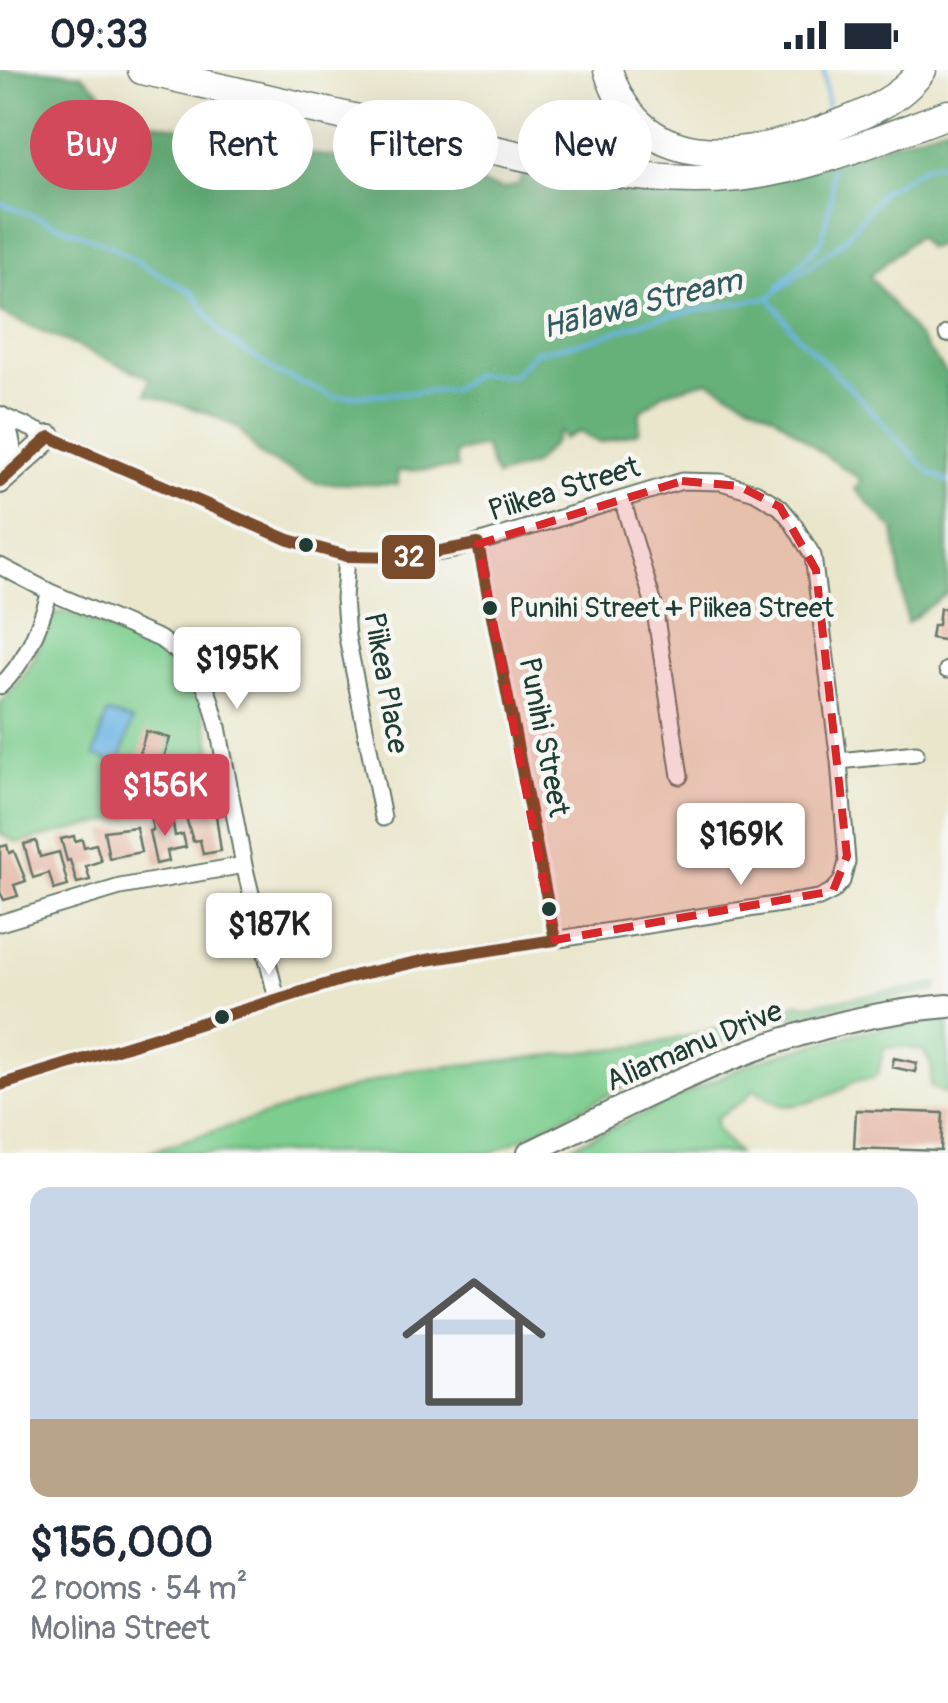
<!DOCTYPE html>
<meta charset="utf-8">
<style>
body{margin:0;font-family:Pangolin,sans-serif;background:#f2f2f3;color:#1f2937;height:100vh;display:flex;flex-direction:column;font-size:38px;white-space:nowrap}
*{box-sizing:border-box;margin:0}
p{font-size:32px;color:#747a83}
.icon{flex:none;width:55px;height:55px;fill:none;stroke:currentColor;stroke-width:2;stroke-linecap:round;stroke-linejoin:round}
.map{position:relative;height:1083px;overflow:hidden}
.panel{display:flex;flex-direction:column;background:#fff;flex:1}
.panel>*{flex:none}
.top-card{position:absolute;left:30px;top:30px;width:890px;height:90px;display:flex;gap:20px}
.price{position:absolute;translate:-50% -85px;padding:0 22px;border-radius:10px;background:#fff;color:#222;font-size:32px;line-height:65px;filter:drop-shadow(0 2px 5px #0008)}
.price::after{content:'';position:absolute;left:50%;top:60px;width:30px;height:22px;margin-left:-15px;background:inherit;clip-path:polygon(0 0,100% 0,50% 100%)}
.price.on{background:#d1495b;color:#fff}
ul{padding:0;list-style:none}
li{display:grid;align-content:center;gap:20px;height:530px;padding:0 30px}
li+li{border-top:2px solid #e0e1e3}
li span{display:grid;place-items:center;height:310px;border-radius:20px;color:#555}
li>.icon{margin-inline-start:auto}
span .icon{width:180px;height:180px;fill:#fffc;stroke-width:1}
li b{font-size:42px}
.chip{padding:0 35px;border-radius:45px;background:#fff;box-shadow:0 10px 40px #0002;font-size:35px;line-height:90px}
.chip.on{background:#d1495b;color:#fff}
.status{display:flex;justify-content:space-between;align-items:center;height:70px;padding:0 50px;background:#fff;direction:ltr}
.status svg{height:28px;fill:currentColor}
.map>svg:first-child{display:block}
.green{fill:#7dcd8e;stroke:#4e8561;stroke-width:2.5}
.forest{fill:#66b079;stroke:#427656;stroke-width:2.5}
.water{fill:#6cb5e4;stroke:#46798c;stroke-width:2.5}
.lines{fill:none;stroke-linecap:round;stroke-linejoin:round}
.stream{stroke:#6cb5e4;stroke-width:4}
.building{fill:#e3ae9c}
.street-casing{stroke:#667869;stroke-width:19}
.secondary-casing{stroke:#667869;stroke-width:26}
.highway-casing{stroke:#667869;stroke-width:31}
.street{stroke:#fff;stroke-width:15}
.secondary{stroke:#fff;stroke-width:22}
.highway{stroke:#fff;stroke-width:28}
.bus-1-casing{stroke:#f6f6f2;stroke-width:20}
.bus-1{stroke:#7a4b2a;stroke-width:12}
.marked{fill:#d62828;fill-opacity:0.2;stroke:#d62828;stroke-width:8;stroke-dasharray:20 12;stroke-linejoin:round}
.bus-dot{fill:#1f3d34;stroke:#f6f6f2;stroke-width:4}
.labels{text-anchor:middle;dominant-baseline:central;stroke-width:9;stroke-linejoin:round;paint-order:stroke}
.bus-label{font-size:28px;fill:#1f3d34;stroke:#f6f6f2;text-anchor:start}
.street-label{font-size:30px;fill:#1f3d34;stroke:#f6f6f2}
.water-label{font-size:32px;font-style:italic;fill:#325b60;stroke:#f6f6f2}
.line-badge{stroke:#f6f6f2;stroke-width:4}
.badge-label{font-size:28px;text-anchor:middle;font-weight:bold;fill:#fff}
</style>
<div class="status"><b>09:33</b><svg viewBox="0 0 49 12"><path d="M0 12V9h3v3zM5 12V6h3v6zM10 12V3h3v9zM15 12V0h3v12zM26 1h20v11H26zM47 4h2v5h-2z"/></svg></div>
<div class="map">
<svg width="948" height="1083" viewBox="0 0 948 1083">
<rect width="100%" height="100%" fill="#f6f6f2"/>
<filter id="ink" filterUnits="userSpaceOnUse"><feTurbulence type="fractalNoise" baseFrequency=".01" numOctaves="2"/><feDisplacementMap in="SourceGraphic" scale="20" xChannelSelector="R" yChannelSelector="G"/><feConvolveMatrix kernelMatrix="1 2 1 2 8 2 1 2 1" color-interpolation-filters="sRGB"/></filter>
<filter id="wash" filterUnits="userSpaceOnUse"><feTurbulence type="fractalNoise" baseFrequency=".0048" numOctaves="4" result="noise"/><feDisplacementMap in="SourceGraphic" scale="40" xChannelSelector="R" yChannelSelector="G"/><feGaussianBlur stdDeviation="2.25" result="paint"/><feColorMatrix in="noise" values="0 0 0 0 0 0 0 0 0 0 0 0 0 0 0 0 0 1.4 0 .05"/><feComposite in="paint" operator="in"/></filter>
<g filter="url(#wash)">
<rect width="100%" height="100%" fill="#eae6cc"/>
<path class="green" d="M 64,541 C 81,546 98,555 114,562 C 151,578 186,594 200,634 C 211,662 213,695 219,725 L 18,773 L 0,764 L 0,633 C 28,606 38,581 53,546 Z
M 937,914 L 939,916 L 936,921 L 829,938 L 772,951 L 672,993 L 492,1083 L 144,1083 L 406,1001 L 649,975 L 721,958 L 757,945 L 799,933 L 812,934 Z
M 948,948 L 948,1024 L 930,1017 L 932,996 L 924,981 L 902,977 L 884,978 L 878,1004 C 865,1013 867,1008 856,1011 C 851,1012 847,1017 843,1019 C 829,1026 795,1039 781,1035 C 771,1033 763,1023 754,1019 L 744,1030 L 716,1048 L 717,1059 L 738,1083 L 558,1083 L 753,992 L 859,962 Z"/>
<path class="forest" d="M 0,0 L 43,0 L 81,4 L 129,47 L 294,82 L 412,97 L 503,119 L 518,115 L 525,101 L 613,120 L 654,123 L 686,124 L 747,118 L 948,55 L 948,173 L 927,178 L 917,166 L 870,206 L 948,305 L 948,523 L 907,553 L 894,460 L 855,419 L 861,410 L 826,386 L 776,346 L 708,311 L 664,323 L 640,342 L 639,362 L 599,373 L 579,362 L 563,369 L 561,362 L 556,365 L 556,370 L 533,395 L 496,407 L 484,376 L 455,383 L 457,398 L 398,401 L 398,415 L 316,413 L 261,386 L 238,358 L 205,342 L 146,324 L 150,308 L 0,243 Z"/>
<path class="water" d="M 107,643 L 132,651 L 119,694 L 94,686 Z"/>
<g class="lines">
<path class="stream" d="M 824,0 L 828,45
M 0,133 L 106,174 L 193,223 L 223,266 L 278,303 L 335,327 L 452,320 L 475,304 L 512,306 L 535,282 L 587,271 L 656,248 L 769,227 L 843,171 L 883,121 L 926,95 L 948,92
M 779,216 L 822,171 L 832,122 L 831,99
M 769,227 L 794,262 L 858,326 L 928,401 L 948,412"/>
</g>
<g id="blocks">
<path class="building" d="M 940,538 L 948,539 L 948,571 L 931,568 L 933,555 L 938,555 Z
M 146,661 L 170,668 L 154,720 L 142,716 L 139,726 L 121,731 L 117,717 L 131,714 Z
M 215,738 L 221,781 L 203,784 L 200,770 L 193,771 L 185,744 Z
M 172,747 L 175,766 L 183,764 L 186,777 L 167,781 L 169,791 L 156,794 L 149,761 L 153,760 L 151,750 Z
M 136,757 L 141,782 L 109,788 L 104,761 Z
M 74,766 L 75,771 L 82,769 L 84,777 L 96,774 L 101,791 L 86,796 L 90,810 L 77,813 L 70,790 L 67,791 L 61,769 Z
M 36,771 L 40,787 L 59,782 L 68,816 L 54,820 L 49,803 L 33,808 L 24,774 Z
M 7,775 L 9,783 L 14,781 L 26,811 L 14,815 L 18,826 L 4,830 L 0,822 L 0,777 Z
M 894,988 L 917,993 L 915,1002 L 892,997 Z
M 856,1040 L 943,1043 L 941,1081 L 854,1078 Z"/>
</g>
</g>
<g filter="url(#ink)">
<use href="#blocks" fill-opacity="0" stroke="#667869" stroke-width="2.5"/>
<g class="lines">
<g class="street-casing">
<path id="street" d="M 947,264 L 948,264
M 0,345 L 289,470 L 347,486 L 408,487 L 454,480 L 682,411 L 721,412 L 755,422 L 780,437 L 791,450 L 813,486 L 839,691 L 847,792 L 842,811 L 833,821 L 819,828 L 426,890 L 357,905 L 0,1015
M 622,429 L 654,535 L 680,706
M 478,474 L 555,870
M 347,486 L 344,529 L 347,567 L 383,748
M 0,496 L 50,522 L 160,569 L 179,583 L 202,610 L 210,628 L 218,657 L 244,795 L 277,929
M 947,600 L 948,600
M 0,616 C 26,593 40,555 50,522
M 839,691 L 916,683
M 0,853 L 120,817 L 244,795"/>
</g>
<g class="secondary-casing">
<path id="secondary" d="M 0,348 C 10,366 10,383 10,403
M 0,412 L 50,367
M 529,1083 C 668,1015 790,948 948,936"/>
</g>
<g class="highway-casing">
<path id="highway" d="M 142,0 C 244,23 345,46 446,69 C 541,90 639,117 738,107 C 811,99 880,69 948,44
M 608,0 C 640,104 741,90 823,60 C 860,46 898,33 922,0"/>
</g>
<use href="#street" class="street"/>
<use href="#secondary" class="secondary"/>
<use href="#highway" class="highway"/>
<g class="bus-1-casing">
<path id="bus-1" d="M 0,412 L 50,367 L 289,470 L 347,486 L 408,487 L 478,474 L 555,870 L 426,890 L 357,905 L 0,1015"/>
</g>
<use href="#bus-1" class="bus-1"/>
</g>
</g>
<path class="marked" d="M 682,411 L 739,416 L 780,437 L 816,500 L 847,786 L 833,821 L 555,870 L 478,474 Z"/>
<g class="bus-dot">
<circle cx="306" cy="475" r="9"/>
<circle cx="490" cy="538" r="9"/>
<circle cx="549" cy="839" r="9"/>
<circle cx="222" cy="947" r="9"/>
</g>
<g class="labels">
<g class="bus-label">
<text x="509" y="538">Punihi Street + Piikea Street</text>
</g>
<g class="street-label">
<text transform="translate(564 419) rotate(-17)">Piikea Street</text>
<text transform="translate(386 613) rotate(80)">Piikea Place</text>
<text transform="translate(544 667) rotate(79)">Punihi Street</text>
<text transform="translate(694 976) rotate(-23)">Aliamanu Drive</text>
</g>
<g class="water-label">
<text transform="translate(642 234) rotate(-14)">Hālawa Stream</text>
</g>
</g>
<rect class="line-badge" x="380" y="463" width="57" height="48" rx="10" fill="#7a4b2a"/>
<g class="badge-label">
<text x="409" y="496">32</text>
</g>
</svg>
<b class="price" style="left:237px;top:642px">$195K</b>
<b class="price on" style="left:165px;top:769px">$156K</b>
<b class="price" style="left:741px;top:818px">$169K</b>
<b class="price" style="left:269px;top:908px">$187K</b>
<div class="top-card">
<a class="chip on">Buy</a>
<a class="chip">Rent</a>
<a class="chip">Filters</a>
<a class="chip">New</a>
</div>
</div>
<section class="panel">
<ul>
<li><span style="background:linear-gradient(#c9d6e8 75%,#b9a48a 0)"><svg class="icon" aria-label="home" viewBox="0 0 24 24"><path d="M3 11l9-7 9 7M6 9v11h12V9"/></svg></span><div><b>$156,000</b><p>2 rooms · 54 m²</p><p>Molina Street</p></div></li>
</ul>
</section>
